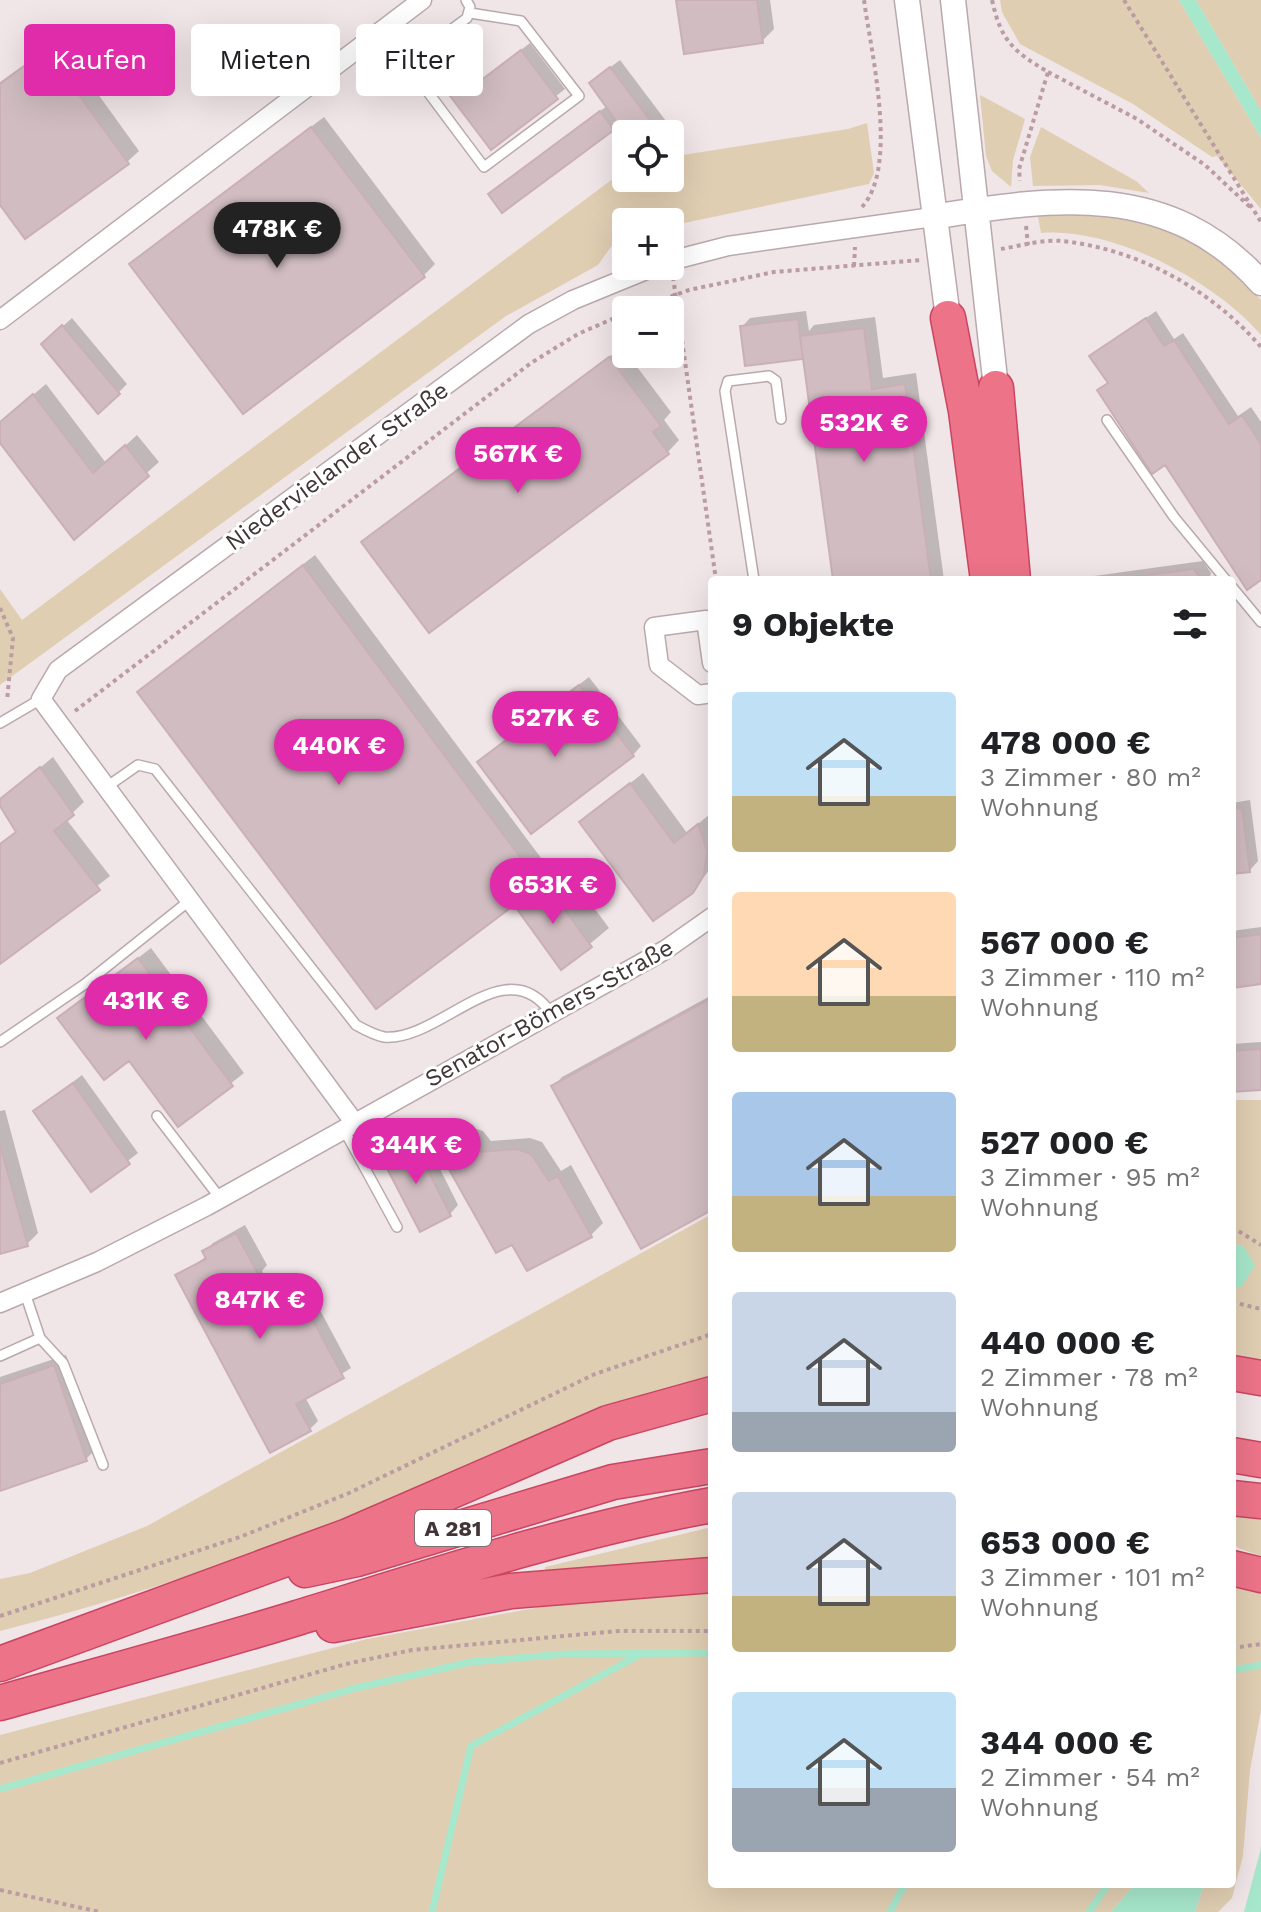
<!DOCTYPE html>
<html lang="de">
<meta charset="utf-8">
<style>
body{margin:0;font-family:"Work Sans",sans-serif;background:#f6f6f6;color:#202124;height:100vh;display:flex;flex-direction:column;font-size:30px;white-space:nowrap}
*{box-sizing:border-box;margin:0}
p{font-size:26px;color:#757577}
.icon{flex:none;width:44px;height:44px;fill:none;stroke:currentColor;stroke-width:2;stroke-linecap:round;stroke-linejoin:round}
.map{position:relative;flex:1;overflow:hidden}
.sheet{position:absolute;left:708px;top:576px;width:528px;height:1312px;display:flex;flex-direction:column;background:#fff;border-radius:8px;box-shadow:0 8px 32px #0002}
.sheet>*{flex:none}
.top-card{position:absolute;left:24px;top:24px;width:564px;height:72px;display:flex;gap:16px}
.fabs{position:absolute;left:612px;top:120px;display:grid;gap:16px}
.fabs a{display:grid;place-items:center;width:72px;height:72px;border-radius:8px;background:#fff;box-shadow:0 8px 32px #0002;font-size:40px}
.price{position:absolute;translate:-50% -68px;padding:0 18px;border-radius:28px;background:#e02caa;color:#fff;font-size:26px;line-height:52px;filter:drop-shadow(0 2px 4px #0008)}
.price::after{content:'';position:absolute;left:50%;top:48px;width:24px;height:18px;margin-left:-12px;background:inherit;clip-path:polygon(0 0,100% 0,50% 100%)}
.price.on{background:#222;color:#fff}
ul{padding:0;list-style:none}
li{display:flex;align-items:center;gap:24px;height:200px;padding:0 24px}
li span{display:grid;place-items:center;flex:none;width:224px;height:160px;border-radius:8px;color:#555}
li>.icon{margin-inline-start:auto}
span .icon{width:96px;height:96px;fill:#fffc;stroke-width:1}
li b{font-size:34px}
h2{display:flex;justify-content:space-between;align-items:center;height:96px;padding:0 24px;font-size:34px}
.chip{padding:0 28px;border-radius:8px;background:#fff;box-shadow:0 8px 32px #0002;font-size:28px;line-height:72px}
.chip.on{background:#e02caa;color:#fff}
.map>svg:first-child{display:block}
.green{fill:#e0ceb2}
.water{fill:#a7e7cb}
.shadow{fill:#0003}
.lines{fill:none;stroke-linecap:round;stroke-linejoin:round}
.stream{stroke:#a7e7cb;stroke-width:7}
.building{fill:#d0bcc1;stroke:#cab0b6;stroke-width:2}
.service-casing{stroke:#baa9ac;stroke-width:12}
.minor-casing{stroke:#baa9ac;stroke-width:21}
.tertiary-casing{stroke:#baa9ac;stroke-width:27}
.motorway-casing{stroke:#ca4562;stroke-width:37}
.path{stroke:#ba9ca2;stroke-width:4;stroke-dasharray:4 4;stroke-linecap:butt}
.service{stroke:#fff;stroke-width:9}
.minor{stroke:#fff;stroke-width:18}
.tertiary{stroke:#fff;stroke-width:24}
.motorway{stroke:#ed7389;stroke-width:34}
.labels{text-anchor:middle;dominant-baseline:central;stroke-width:6;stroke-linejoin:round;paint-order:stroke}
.shield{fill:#fff;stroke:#7b7274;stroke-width:2}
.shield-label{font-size:22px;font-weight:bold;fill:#423538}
.street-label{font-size:24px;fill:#423538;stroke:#fff}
</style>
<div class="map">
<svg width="1261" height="1912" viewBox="0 0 1261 1912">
<rect width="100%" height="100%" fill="#f0e5e7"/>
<path class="green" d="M 1000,0 L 1179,0 L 1261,138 L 1261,209 L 1217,156 L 1212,157 L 1133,104 L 1020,44 L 1002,12 Z
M 1196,0 L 1261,0 L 1261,111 Z
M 980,95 L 1025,119 L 1013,160 L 1011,187 L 992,171 L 986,156 Z
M 867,123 L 874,173 L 869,184 L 670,226 L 670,222 L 626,222 L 626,235 L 618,237 L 598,265 L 506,316 L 0,685 L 0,589 L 22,620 L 626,169 L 626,178 L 670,178 L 670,157 L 848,129 Z
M 1041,127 L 1136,181 L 1149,193 L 1100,185 L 1033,186 L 1030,157 Z
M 1051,213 C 1141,216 1200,228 1261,300 L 1261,335 C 1215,281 1113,227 1041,233 L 1038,217 Z
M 1232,1100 L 1261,1100 L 1261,1360 L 1232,1355 L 1232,1288 L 1241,1288 L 1244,1247 L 1232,1243 Z
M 712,1214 L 712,1382 C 477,1469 244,1569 0,1631 L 0,1579 L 30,1573 L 147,1526 Z
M 1232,1516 L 1261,1519 L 1261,1556 L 1238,1548 L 1232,1542 Z
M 712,1527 L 712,1558 L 545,1574 L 545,1567 Z
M 1232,1585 L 1261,1589 L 1261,1710 L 1250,1770 L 1243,1856 L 1232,1898 L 1218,1912 L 1195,1912 L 1204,1884 L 1232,1884 Z
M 712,1591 L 712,1884 L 1135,1884 L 1111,1912 L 0,1912 L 0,1735 L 367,1639 L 562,1603 Z"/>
<path class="water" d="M 1179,0 L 1196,0 L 1261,111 L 1261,138 Z
M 1232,1243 L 1244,1247 L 1255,1265 L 1241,1288 L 1232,1288 Z
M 1261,1845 L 1261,1912 L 1244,1912 L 1260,1852 Z
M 1135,1884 L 1204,1884 L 1195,1912 L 1111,1912 Z"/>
<path class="shadow" d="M 678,0 L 770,0 L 774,29 L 762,41 Z
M 59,40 L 139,151 L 127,162 L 0,202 L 0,82 Z
M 530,43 L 565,89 L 491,147 L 449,72 L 466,59 L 482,80 Z
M 620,60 L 666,121 L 652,134 L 619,122 L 499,186 L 607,106 L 600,75 Z
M 324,117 L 435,264 L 424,275 L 132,264 Z
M 806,311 L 809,331 L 814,325 L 875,317 L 883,378 L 916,373 L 944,580 L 835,580 L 805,355 L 802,357 L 742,327 L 750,318 Z
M 1156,311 L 1174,339 L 1183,333 L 1238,416 L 1251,407 L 1261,422 L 1261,578 L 1166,462 L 1100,390 L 1109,381 L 1092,356 Z
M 72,318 L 127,384 L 118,393 L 52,336 Z
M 622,347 L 671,412 L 664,420 L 679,440 L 668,452 L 364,542 Z
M 46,384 L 106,463 L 137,435 L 159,462 L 75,537 L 0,440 L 0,423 Z
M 315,555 L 553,874 L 563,866 L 609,928 L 562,967 L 515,903 L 140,692 Z
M 1203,561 L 1211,573 L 1209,580 L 1090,580 L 1094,576 Z
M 589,677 L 641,746 L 633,755 L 488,754 Z
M 1232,727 L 1236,753 L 1232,757 Z
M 53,757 L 84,802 L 66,819 L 110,876 L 0,962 L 0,844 L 18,830 L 0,801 Z
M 643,773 L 687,833 L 710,814 L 712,867 L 692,891 L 582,822 Z
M 1250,800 L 1258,861 L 1250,870 L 1232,872 L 1232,803 Z
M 1261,927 L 1261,982 L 1232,986 L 1232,931 Z
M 151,948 L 244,1073 L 179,1124 L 130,1058 L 60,1018 Z
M 712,995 L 712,1208 L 642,1246 L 554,1086 L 562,1077 Z
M 1261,1042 L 1261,1088 L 1232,1090 L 1232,1044 Z
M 82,1075 L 138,1153 L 91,1189 L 35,1111 Z
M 5,1110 L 38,1233 L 26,1245 L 0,1252 L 0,1111 Z
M 473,1128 L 483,1131 L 491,1141 L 530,1138 L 542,1142 L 561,1171 L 571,1165 L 603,1223 L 591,1235 L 528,1268 L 513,1242 L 439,1149 L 451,1137 Z
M 422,1133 L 458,1205 L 450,1214 L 384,1157 Z
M 245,1225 L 267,1265 L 262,1271 L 275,1295 L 304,1280 L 351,1368 L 305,1397 L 318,1421 L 310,1429 L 177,1276 L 207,1256 L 204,1252 L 213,1243 Z
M 66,1355 L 98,1447 L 86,1459 L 0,1489 L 0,1377 Z"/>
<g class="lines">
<path class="stream" d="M 1232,1670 L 1261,1665
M 0,1789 L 356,1688 L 471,1662 L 565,1654 L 712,1653
M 432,1912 L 471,1746 L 641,1654
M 890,1912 L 905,1884
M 1089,1912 L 1108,1884"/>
</g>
<path class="building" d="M 676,0 L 757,0 L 763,43 L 684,54 Z
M 46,50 L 129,164 L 25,239 L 0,205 L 0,84 Z
M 521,50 L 558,99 L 491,150 L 438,80 L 457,66 L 472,87 Z
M 610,67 L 658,131 L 655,134 L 626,135 L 589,83 Z
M 600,111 L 614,130 L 502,213 L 488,194 Z
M 311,127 L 425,277 L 243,414 L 129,264 Z
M 1146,318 L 1164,346 L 1174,340 L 1229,424 L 1242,415 L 1261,444 L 1261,580 L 1247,590 L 1165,465 L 1152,474 L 1097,390 L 1108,383 L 1089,356 Z
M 798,319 L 803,359 L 745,366 L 740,326 Z
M 62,325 L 120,394 L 98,414 L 41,344 Z
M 864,328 L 872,389 L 905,384 L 931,580 L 833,580 L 800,336 Z
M 609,357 L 661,426 L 653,432 L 669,454 L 429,633 L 361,542 Z
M 33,394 L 93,473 L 125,445 L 149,476 L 74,540 L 0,443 L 0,422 Z
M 303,565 L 541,885 L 376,1009 L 137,692 Z
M 1194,569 L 1202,580 L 1111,580 L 1179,571 Z
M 579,685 L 634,756 L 531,834 L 477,762 Z
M 40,767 L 74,815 L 54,831 L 100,890 L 0,964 L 0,844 L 16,832 L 0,806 L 0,799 Z
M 630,783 L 674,843 L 698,824 L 707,851 L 704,875 L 693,893 L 653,921 L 579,822 Z
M 1242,808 L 1250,872 L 1232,874 L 1232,809 Z
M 545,883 L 592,947 L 561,970 L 514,905 Z
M 1261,934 L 1261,984 L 1232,988 L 1232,938 Z
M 138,958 L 233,1086 L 178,1127 L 129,1061 L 104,1080 L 57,1018 Z
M 711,998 L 712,1210 L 641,1249 L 551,1086 Z
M 1261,1049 L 1261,1090 L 1232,1092 L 1232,1051 Z
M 73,1083 L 130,1164 L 91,1192 L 33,1111 Z
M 459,1139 L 471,1143 L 479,1152 L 517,1149 L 531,1154 L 549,1181 L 558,1176 L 592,1237 L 527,1271 L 512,1245 L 496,1253 L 437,1148 Z
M 413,1141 L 451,1216 L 420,1232 L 381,1157 Z
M 0,1145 L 28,1246 L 0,1254 Z
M 236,1233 L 259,1276 L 253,1279 L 265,1302 L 295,1287 L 344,1378 L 296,1404 L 311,1431 L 270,1453 L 175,1275 L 206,1259 L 202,1251 Z
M 54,1365 L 87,1461 L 0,1491 L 0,1384 Z"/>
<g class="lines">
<g class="service-casing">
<path id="service" d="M 389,25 L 411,51 L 421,52 L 467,18 L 470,7 L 466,0
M 416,53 L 416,76 L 484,167 L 579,96 L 521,21 L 470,13
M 1107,420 L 1174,517 L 1226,580
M 754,580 L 725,391 L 728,381 L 769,376 L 776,381 L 781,419
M 1232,587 L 1261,622
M 0,723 L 41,699
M 105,788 L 138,765 L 155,769 L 356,1025 C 365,1030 374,1035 384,1037 C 440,1042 505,947 551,1013
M 0,1042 L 85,984 L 189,901
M 157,1116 L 220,1198
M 343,1128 L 397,1227
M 40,1338 L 63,1363 L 103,1465
M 0,1356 L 40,1338 L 25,1293"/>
</g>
<g class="minor-casing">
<path id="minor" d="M 670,261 L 728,246 L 933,217
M 0,320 L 422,0
M 712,663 L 706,620 L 654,627 L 659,665 L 698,695 L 712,693
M 354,1122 L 41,699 L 58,670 L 529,324 L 573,300 L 656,266
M 0,1303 L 97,1262 L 207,1206 L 665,950 L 712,917"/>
</g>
<g class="tertiary-casing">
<path id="tertiary" d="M 907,0 L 948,318
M 953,0 L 996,388
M 933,217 C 1055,197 1170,181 1261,283"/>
</g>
<g class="motorway-casing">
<path id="motorway" d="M 948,318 L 966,411 L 988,580
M 996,388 L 1013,580
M 1232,1373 L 1261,1378
M 1232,1455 L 1261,1460
M 1232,1498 L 1261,1501
M 1232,1568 L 1261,1575
M 305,1570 L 357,1559 L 613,1482 L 712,1466
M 333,1625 L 511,1591 L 712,1575
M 0,1664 L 348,1536 L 608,1423 L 712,1394
M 0,1703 C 99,1675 199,1648 297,1618 C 436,1575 569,1531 712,1505"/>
</g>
<path class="path" d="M 992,0 C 1001,41 1013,51 1048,72 L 1019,169 L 1020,181
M 1124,0 L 1261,222
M 1048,72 L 1137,119 L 1205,165 L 1250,207
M 862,207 C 899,167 871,52 864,0
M 1026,226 L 1028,245
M 1001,249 C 1020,246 1043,239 1062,241 C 1138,249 1212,290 1261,347
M 854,266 L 855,247
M 673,277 L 716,580
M 633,310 L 689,290 L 774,272 L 921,260
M 0,608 L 13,638 L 7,701
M 75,711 L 531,363 L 578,334 L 626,313
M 1232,1227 L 1261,1245
M 1232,1302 L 1261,1309
M 0,1616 L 240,1537 L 349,1493 L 595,1374 L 712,1334
M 1232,1648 L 1261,1644
M 0,1763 L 346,1664 L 412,1650 L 618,1631 L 712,1631
M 0,1890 L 100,1912"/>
<use href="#service" class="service"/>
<use href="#minor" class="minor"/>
<use href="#tertiary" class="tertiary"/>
<use href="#motorway" class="motorway"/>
</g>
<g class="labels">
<rect class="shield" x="415" y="1510" width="76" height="36" rx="6"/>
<g class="shield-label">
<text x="453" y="1528">A 281</text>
</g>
<g class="street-label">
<text transform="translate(337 466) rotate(-36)">Niedervielander Straße</text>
<text transform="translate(549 1013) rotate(-29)">Senator-Bömers-Straße</text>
</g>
</g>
</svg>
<div class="fabs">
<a><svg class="icon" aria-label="locate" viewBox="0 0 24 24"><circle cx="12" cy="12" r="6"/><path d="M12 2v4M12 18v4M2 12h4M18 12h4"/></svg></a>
<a>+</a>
<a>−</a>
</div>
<b class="price on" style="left:277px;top:270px">478K €</b>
<b class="price" style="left:864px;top:464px">532K €</b>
<b class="price" style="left:518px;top:495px">567K €</b>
<b class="price" style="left:555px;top:759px">527K €</b>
<b class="price" style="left:339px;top:787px">440K €</b>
<b class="price" style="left:553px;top:926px">653K €</b>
<b class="price" style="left:146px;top:1042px">431K €</b>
<b class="price" style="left:416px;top:1186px">344K €</b>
<b class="price" style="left:260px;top:1341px">847K €</b>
<div class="top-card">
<a class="chip on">Kaufen</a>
<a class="chip">Mieten</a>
<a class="chip">Filter</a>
</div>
<section class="sheet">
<h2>9 Objekte<svg class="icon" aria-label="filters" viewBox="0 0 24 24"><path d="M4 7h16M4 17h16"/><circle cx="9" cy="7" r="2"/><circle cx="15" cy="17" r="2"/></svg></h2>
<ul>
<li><span style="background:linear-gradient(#bfe0f5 65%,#c2b280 0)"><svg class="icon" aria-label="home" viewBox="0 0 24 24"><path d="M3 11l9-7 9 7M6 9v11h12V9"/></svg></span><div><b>478 000 €</b><p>3 Zimmer · 80 m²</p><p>Wohnung</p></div></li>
<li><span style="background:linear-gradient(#ffd9b3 65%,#c2b280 0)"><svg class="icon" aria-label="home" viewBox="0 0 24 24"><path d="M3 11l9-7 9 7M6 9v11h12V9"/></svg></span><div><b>567 000 €</b><p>3 Zimmer · 110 m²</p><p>Wohnung</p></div></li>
<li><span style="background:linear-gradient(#a9c7e8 65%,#c2b280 0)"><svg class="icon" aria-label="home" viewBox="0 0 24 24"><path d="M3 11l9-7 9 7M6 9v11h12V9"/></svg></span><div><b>527 000 €</b><p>3 Zimmer · 95 m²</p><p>Wohnung</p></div></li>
<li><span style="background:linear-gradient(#c9d6e8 75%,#9aa5b1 0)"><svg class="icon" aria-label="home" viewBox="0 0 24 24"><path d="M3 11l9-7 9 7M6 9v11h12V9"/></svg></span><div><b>440 000 €</b><p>2 Zimmer · 78 m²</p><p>Wohnung</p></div></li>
<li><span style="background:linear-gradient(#c9d6e8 65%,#c2b280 0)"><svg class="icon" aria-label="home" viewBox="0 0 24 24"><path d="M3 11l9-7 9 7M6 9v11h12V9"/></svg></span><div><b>653 000 €</b><p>3 Zimmer · 101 m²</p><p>Wohnung</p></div></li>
<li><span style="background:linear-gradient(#bfe0f5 60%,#9aa5b1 0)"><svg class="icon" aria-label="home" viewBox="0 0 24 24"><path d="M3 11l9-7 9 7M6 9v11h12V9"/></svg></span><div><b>344 000 €</b><p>2 Zimmer · 54 m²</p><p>Wohnung</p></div></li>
</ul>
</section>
</div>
